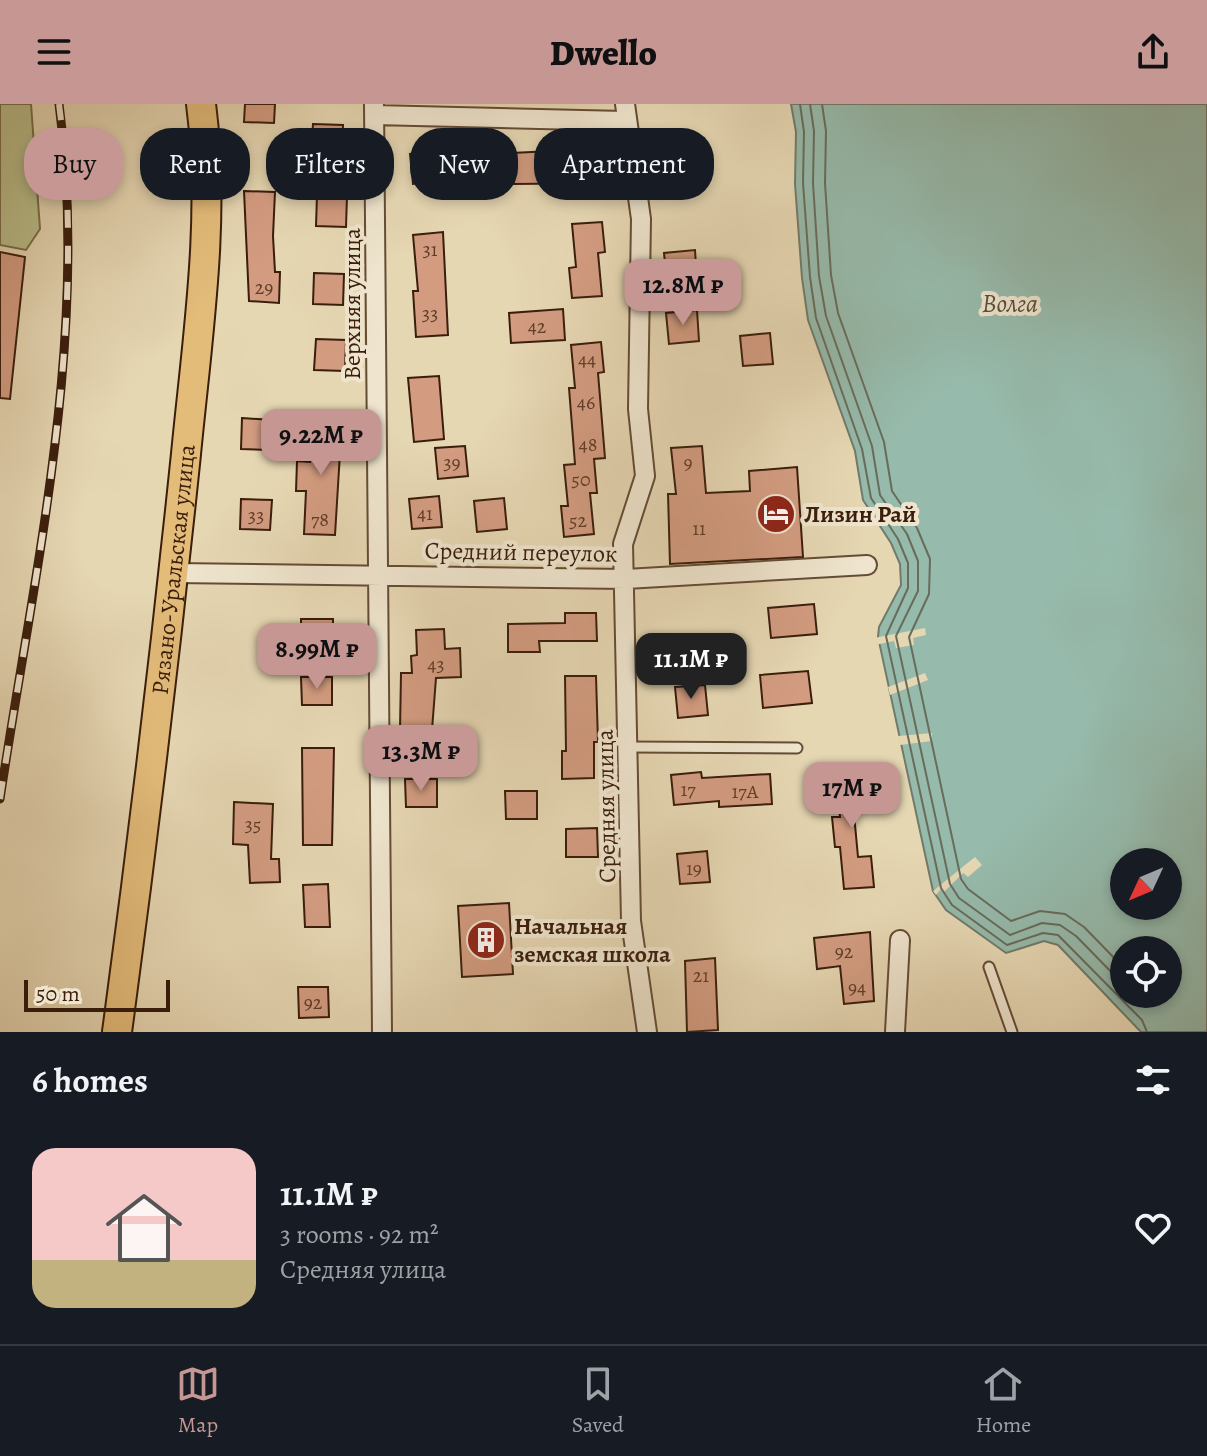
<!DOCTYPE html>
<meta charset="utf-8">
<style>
body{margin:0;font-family:Alegreya,serif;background:#20242c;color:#f1f3f6;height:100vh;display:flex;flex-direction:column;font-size:30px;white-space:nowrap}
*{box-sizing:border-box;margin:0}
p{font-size:26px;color:#9ea1a6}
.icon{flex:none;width:44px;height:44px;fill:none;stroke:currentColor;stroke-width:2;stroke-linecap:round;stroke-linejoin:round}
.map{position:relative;height:928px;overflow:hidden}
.drawer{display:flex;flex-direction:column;background:#171b24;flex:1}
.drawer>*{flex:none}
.hud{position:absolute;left:24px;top:24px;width:800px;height:72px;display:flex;gap:16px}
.needle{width:52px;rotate:226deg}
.tools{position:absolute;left:1110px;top:744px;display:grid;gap:16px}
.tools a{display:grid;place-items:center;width:72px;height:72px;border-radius:50%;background:#171b24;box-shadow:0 4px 12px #0003;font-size:40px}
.scale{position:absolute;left:24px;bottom:20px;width:146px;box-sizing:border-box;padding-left:8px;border:4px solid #3a1d0b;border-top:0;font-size:22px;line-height:28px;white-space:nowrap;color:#3a1d0b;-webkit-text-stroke:6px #efe5ce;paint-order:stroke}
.price{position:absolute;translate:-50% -68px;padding:0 18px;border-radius:16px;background:#c59692;color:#111;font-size:26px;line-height:52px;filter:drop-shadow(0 2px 4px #0008)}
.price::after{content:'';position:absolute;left:50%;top:48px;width:24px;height:18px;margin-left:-12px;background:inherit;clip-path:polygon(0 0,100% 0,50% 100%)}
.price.active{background:#222;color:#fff}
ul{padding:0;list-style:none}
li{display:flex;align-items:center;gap:24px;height:200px;padding:0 32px}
li span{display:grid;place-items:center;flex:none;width:224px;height:160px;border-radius:24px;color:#555}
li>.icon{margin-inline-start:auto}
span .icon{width:96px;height:96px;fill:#fffc;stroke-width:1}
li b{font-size:34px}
h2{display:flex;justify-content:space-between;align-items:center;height:96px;padding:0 32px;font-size:34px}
.pill{padding:0 28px;border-radius:32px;background:#171b24;box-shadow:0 4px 12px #0003;font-size:28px;line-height:72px}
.pill.active{background:#c59692;color:#111}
header{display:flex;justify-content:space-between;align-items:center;height:104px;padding:0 32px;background:#c59692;color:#111;font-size:36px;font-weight:800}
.tab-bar{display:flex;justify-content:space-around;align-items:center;height:112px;border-top:2px solid #363941;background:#171b24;font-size:22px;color:#9ea1a6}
.tab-bar a{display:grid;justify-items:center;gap:4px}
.tab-bar .active{color:#c59692}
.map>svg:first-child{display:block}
.green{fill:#b9bd8a;stroke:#7a6d4a;stroke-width:2}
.water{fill:#96baab;stroke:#717b6b;stroke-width:2;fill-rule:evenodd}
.pier{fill:#e6d7b3}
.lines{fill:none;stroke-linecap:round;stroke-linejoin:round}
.shore{stroke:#686c5b;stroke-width:2}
.building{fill:#d39c81;stroke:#3a1d0b;stroke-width:2}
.lane-casing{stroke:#654c35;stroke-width:13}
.street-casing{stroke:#654c35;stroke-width:22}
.primary-casing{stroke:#3a1d0b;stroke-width:32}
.lane{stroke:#efe5ce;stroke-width:9}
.street{stroke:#efe5ce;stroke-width:18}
.primary{stroke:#e3bc7a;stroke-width:28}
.rail-casing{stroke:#3a1d0b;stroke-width:9}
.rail{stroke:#efe5ce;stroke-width:6;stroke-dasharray:18;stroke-linecap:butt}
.labels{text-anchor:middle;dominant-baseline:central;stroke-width:8;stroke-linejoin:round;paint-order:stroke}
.number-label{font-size:20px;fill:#603d28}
.street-label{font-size:24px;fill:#3a1d0b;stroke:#efe5ce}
.poi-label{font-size:24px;font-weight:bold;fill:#3a1d0b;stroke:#efe5ce;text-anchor:start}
.water-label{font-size:26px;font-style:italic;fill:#564c3b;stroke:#efe5ce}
</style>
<header><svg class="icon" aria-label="menu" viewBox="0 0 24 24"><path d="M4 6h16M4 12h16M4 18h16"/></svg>Dwello<svg class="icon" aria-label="share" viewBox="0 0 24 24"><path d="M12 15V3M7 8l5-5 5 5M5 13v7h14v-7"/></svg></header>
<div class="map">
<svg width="1207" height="928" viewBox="0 0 1207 928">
<rect width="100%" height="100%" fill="#e6d7b3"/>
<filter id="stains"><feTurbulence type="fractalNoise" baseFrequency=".0025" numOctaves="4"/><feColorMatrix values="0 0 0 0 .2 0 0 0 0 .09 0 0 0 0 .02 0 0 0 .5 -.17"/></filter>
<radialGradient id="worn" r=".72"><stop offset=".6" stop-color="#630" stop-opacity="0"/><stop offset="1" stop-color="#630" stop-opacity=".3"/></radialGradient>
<path class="green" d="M 0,0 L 31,0 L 40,125 L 26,146 L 0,141 Z"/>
<path class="water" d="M 791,0 L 1207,0 L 1207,928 L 1141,928 L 1058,841 L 1044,837 L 1006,849 L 946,806 L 933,787 L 878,533 L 879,523 L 901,481 L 900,460 L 891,439 L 863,396 L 855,347 L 808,216 L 802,174 L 795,80 L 796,28 ZM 1124,758 L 1168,758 L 1168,802 L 1124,802 ZM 1124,846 L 1168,846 L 1168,890 L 1124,890 Z"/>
<path class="pier" d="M 925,524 L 926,531 L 913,534 L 914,541 L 896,544 L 894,537 L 875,541 L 874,534 Z
M 925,569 L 928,576 L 890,591 L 888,583 Z
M 932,629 L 932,637 L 900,641 L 898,632 Z
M 975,753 L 982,761 L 968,773 L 963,769 L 944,788 L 941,785 L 936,791 L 933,787 Z"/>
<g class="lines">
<path class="shore" d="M 800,0 L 804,28 L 803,79 L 810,173 L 816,214 L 862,345 L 871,394 L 898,435 L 908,459 L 908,484 L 886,532 L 941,784 L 952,801 L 1007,841 L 1043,829 L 1058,831 L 1142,916 L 1147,928
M 810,0 L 814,27 L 813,79 L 819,172 L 826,212 L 872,342 L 880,391 L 907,430 L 918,457 L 918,487 L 896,532 L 950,780 L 959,794 L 1010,831 L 1042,819 L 1060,821 L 1076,832 L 1124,881
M 822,0 L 826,27 L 825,79 L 831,171 L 838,209 L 884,338 L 892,387 L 917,424 L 930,455 L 929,490 L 909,533 L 961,775 L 968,785 L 1011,817 L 1040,807 L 1065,810 L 1084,823 L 1124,864"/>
</g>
<path class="building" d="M 245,0 L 275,0 L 274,19 L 244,18 Z
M 313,20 L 343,21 L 342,51 L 311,50 Z
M 689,40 L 692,70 L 661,73 L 659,42 Z
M 572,46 L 573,51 L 606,48 L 609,79 L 514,80 L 512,49 Z
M 441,47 L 443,77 L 413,80 L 410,50 Z
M 244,87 L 275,88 L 273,132 L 275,168 L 280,168 L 279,199 L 249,197 Z
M 317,91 L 347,92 L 346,123 L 316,122 Z
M 602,118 L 605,148 L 598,149 L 602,192 L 572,194 L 569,164 L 576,163 L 572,120 Z
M 443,128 L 448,231 L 416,233 L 413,187 L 418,187 L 413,131 Z
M 695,146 L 697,177 L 667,179 L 664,149 Z
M 0,148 L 25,153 L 10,295 L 0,294 Z
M 314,169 L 344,170 L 343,201 L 313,200 Z
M 563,205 L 565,236 L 511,239 L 509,209 Z
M 697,206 L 699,237 L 669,240 L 666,209 Z
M 770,229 L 773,260 L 743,262 L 740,232 Z
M 316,235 L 346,236 L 345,267 L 314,266 Z
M 601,238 L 604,268 L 598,269 L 605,354 L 594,355 L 597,389 L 590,389 L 594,430 L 564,433 L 561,402 L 568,402 L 564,361 L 575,360 L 569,284 L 575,284 L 571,241 Z
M 439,272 L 444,335 L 414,338 L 408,274 Z
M 242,314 L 272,316 L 271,346 L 241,345 Z
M 311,315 L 342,316 L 335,431 L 304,430 L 306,387 L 296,387 L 297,357 L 310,358 Z
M 465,342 L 468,372 L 438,375 L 435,344 Z
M 702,342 L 706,389 L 750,387 L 749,367 L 797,363 L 803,453 L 670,460 L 668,390 L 676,390 L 671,344 Z
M 439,392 L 442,423 L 412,425 L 409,395 Z
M 504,394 L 507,425 L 477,428 L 474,397 Z
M 241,395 L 272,396 L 270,426 L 240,425 Z
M 814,500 L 817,530 L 771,534 L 768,504 Z
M 565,509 L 596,509 L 597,537 L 539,537 L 540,548 L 508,548 L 508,520 L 565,519 Z
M 301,515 L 333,515 L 333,543 L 301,544 Z
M 444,525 L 445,545 L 460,544 L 461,573 L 436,574 L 432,626 L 400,626 L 401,569 L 412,569 L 411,552 L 417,551 L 416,526 Z
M 808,567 L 812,599 L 763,604 L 760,571 Z
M 565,572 L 596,572 L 598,638 L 594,638 L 594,674 L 562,675 L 562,647 L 566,647 Z
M 301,573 L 332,573 L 332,601 L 302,601 Z
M 705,581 L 708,611 L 678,614 L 675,583 Z
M 302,644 L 334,644 L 332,741 L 303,741 Z
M 866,667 L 869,697 L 853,699 L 858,753 L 871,752 L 874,783 L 844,785 L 840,743 L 835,743 L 832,713 L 840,713 L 835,669 Z
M 701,668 L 702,674 L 770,670 L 772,700 L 719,703 L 719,697 L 674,701 L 671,671 Z
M 405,675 L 437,675 L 437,703 L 406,703 Z
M 505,687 L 537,687 L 537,715 L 506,715 Z
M 234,698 L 273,700 L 271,755 L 279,755 L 280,778 L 250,779 L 248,741 L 233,740 Z
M 597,724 L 598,753 L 566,753 L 566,725 Z
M 707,747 L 710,778 L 680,780 L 677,750 Z
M 328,780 L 330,823 L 305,823 L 303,781 Z
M 509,799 L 513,870 L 462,873 L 458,802 Z
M 870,828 L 874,897 L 844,900 L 840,862 L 817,865 L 814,834 Z
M 715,854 L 718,926 L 687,928 L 685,857 Z
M 298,883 L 328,883 L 329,913 L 299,914 Z"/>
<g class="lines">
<g class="lane-casing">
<path id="lane" d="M 629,643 L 797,644
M 989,863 L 1012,928"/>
</g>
<g class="street-casing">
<path id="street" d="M 374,0 L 382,928
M 625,0 L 641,115 L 638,305 L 645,372 L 623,440 L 631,817 L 647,928
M 374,11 L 624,17
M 174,469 L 626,475 L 867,461
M 895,928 L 900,836"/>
</g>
<g class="primary-casing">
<g id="primary">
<path id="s1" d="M 117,928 C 143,736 166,543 186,350 C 197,236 216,115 201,0"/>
</g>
</g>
<use href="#lane" class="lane"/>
<use href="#street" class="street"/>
<use href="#primary" class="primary"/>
<g class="rail-casing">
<path id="rail" d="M 0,695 C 34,467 90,232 59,0"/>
</g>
<use href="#rail" class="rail"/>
</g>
<defs>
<g id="hotel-disc" transform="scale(2)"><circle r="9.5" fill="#8f2418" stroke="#efe5ce"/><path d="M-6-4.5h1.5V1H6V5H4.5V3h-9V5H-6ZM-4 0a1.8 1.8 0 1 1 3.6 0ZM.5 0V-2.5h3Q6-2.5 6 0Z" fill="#fff"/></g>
<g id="building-disc" transform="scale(2)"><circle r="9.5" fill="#8f2418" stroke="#efe5ce"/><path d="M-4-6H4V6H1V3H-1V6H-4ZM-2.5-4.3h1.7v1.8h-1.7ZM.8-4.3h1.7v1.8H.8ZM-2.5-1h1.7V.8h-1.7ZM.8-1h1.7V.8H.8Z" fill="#fff"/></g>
</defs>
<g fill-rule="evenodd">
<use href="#hotel-disc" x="776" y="410"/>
<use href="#building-disc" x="486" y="836"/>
</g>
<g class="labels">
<g class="number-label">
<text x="430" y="145">31</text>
<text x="264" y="183">29</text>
<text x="430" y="209">33</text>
<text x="537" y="222">42</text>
<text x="587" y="255">44</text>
<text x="586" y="298">46</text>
<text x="588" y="340">48</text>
<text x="452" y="358">39</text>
<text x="688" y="358">9</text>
<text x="581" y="375">50</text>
<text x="425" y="409">41</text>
<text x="256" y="411">33</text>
<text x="320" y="415">78</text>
<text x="578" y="416">52</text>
<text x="699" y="424">11</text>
<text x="436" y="560">43</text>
<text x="688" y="685">17</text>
<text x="745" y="687">17А</text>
<text x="253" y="720">35</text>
<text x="694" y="764">19</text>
<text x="844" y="847">92</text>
<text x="701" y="871">21</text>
<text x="857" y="883">94</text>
<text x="313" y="898">92</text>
</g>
<g class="street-label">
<text transform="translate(352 200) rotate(-90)">Верхняя улица</text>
<text transform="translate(521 448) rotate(1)">Средний переулок</text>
<text stroke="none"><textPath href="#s1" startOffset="466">Рязано-Уральская улица</textPath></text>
<text transform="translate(606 702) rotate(-91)">Средняя улица</text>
</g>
<g class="poi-label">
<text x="804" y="410">Лизин Рай</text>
<text x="514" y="822">Начальная<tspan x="514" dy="28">земская школа</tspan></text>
</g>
<g class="water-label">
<text x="1010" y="199">Волга</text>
</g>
</g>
<rect width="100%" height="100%" filter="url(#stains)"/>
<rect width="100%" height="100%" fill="url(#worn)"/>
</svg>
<div class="tools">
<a><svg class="needle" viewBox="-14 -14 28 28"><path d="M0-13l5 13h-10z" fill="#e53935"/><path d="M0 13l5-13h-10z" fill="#9ea1a6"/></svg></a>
<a><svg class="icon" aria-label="locate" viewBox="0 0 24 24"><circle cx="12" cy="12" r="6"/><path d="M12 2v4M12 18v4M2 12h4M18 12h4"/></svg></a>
</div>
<div class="scale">50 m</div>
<b class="price" style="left:683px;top:223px">12.8M ₽</b>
<b class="price" style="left:321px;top:373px">9.22M ₽</b>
<b class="price" style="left:317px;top:587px">8.99M ₽</b>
<b class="price active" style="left:691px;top:597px">11.1M ₽</b>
<b class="price" style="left:421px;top:689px">13.3M ₽</b>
<b class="price" style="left:852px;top:726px">17M ₽</b>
<div class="hud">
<a class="pill active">Buy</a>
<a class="pill">Rent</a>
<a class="pill">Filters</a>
<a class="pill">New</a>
<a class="pill">Apartment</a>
</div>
</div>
<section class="drawer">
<h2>6 homes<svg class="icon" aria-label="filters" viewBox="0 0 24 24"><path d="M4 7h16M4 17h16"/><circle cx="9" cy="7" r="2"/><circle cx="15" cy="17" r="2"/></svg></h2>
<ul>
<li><span style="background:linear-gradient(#f6c9c9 70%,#c2b280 0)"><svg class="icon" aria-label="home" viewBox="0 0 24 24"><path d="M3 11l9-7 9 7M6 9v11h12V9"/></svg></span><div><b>11.1M ₽</b><p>3 rooms · 92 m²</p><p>Средняя улица</p></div><svg class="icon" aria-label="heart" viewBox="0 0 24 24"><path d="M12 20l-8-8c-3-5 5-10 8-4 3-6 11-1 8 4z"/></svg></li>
</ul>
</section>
<nav class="tab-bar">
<a class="active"><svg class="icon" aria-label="map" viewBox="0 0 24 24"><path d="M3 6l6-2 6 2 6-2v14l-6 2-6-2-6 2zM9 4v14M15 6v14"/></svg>Map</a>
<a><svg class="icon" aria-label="saved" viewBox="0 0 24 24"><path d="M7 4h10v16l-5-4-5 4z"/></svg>Saved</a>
<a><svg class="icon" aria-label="home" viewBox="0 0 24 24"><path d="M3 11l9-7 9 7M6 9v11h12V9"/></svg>Home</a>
</nav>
